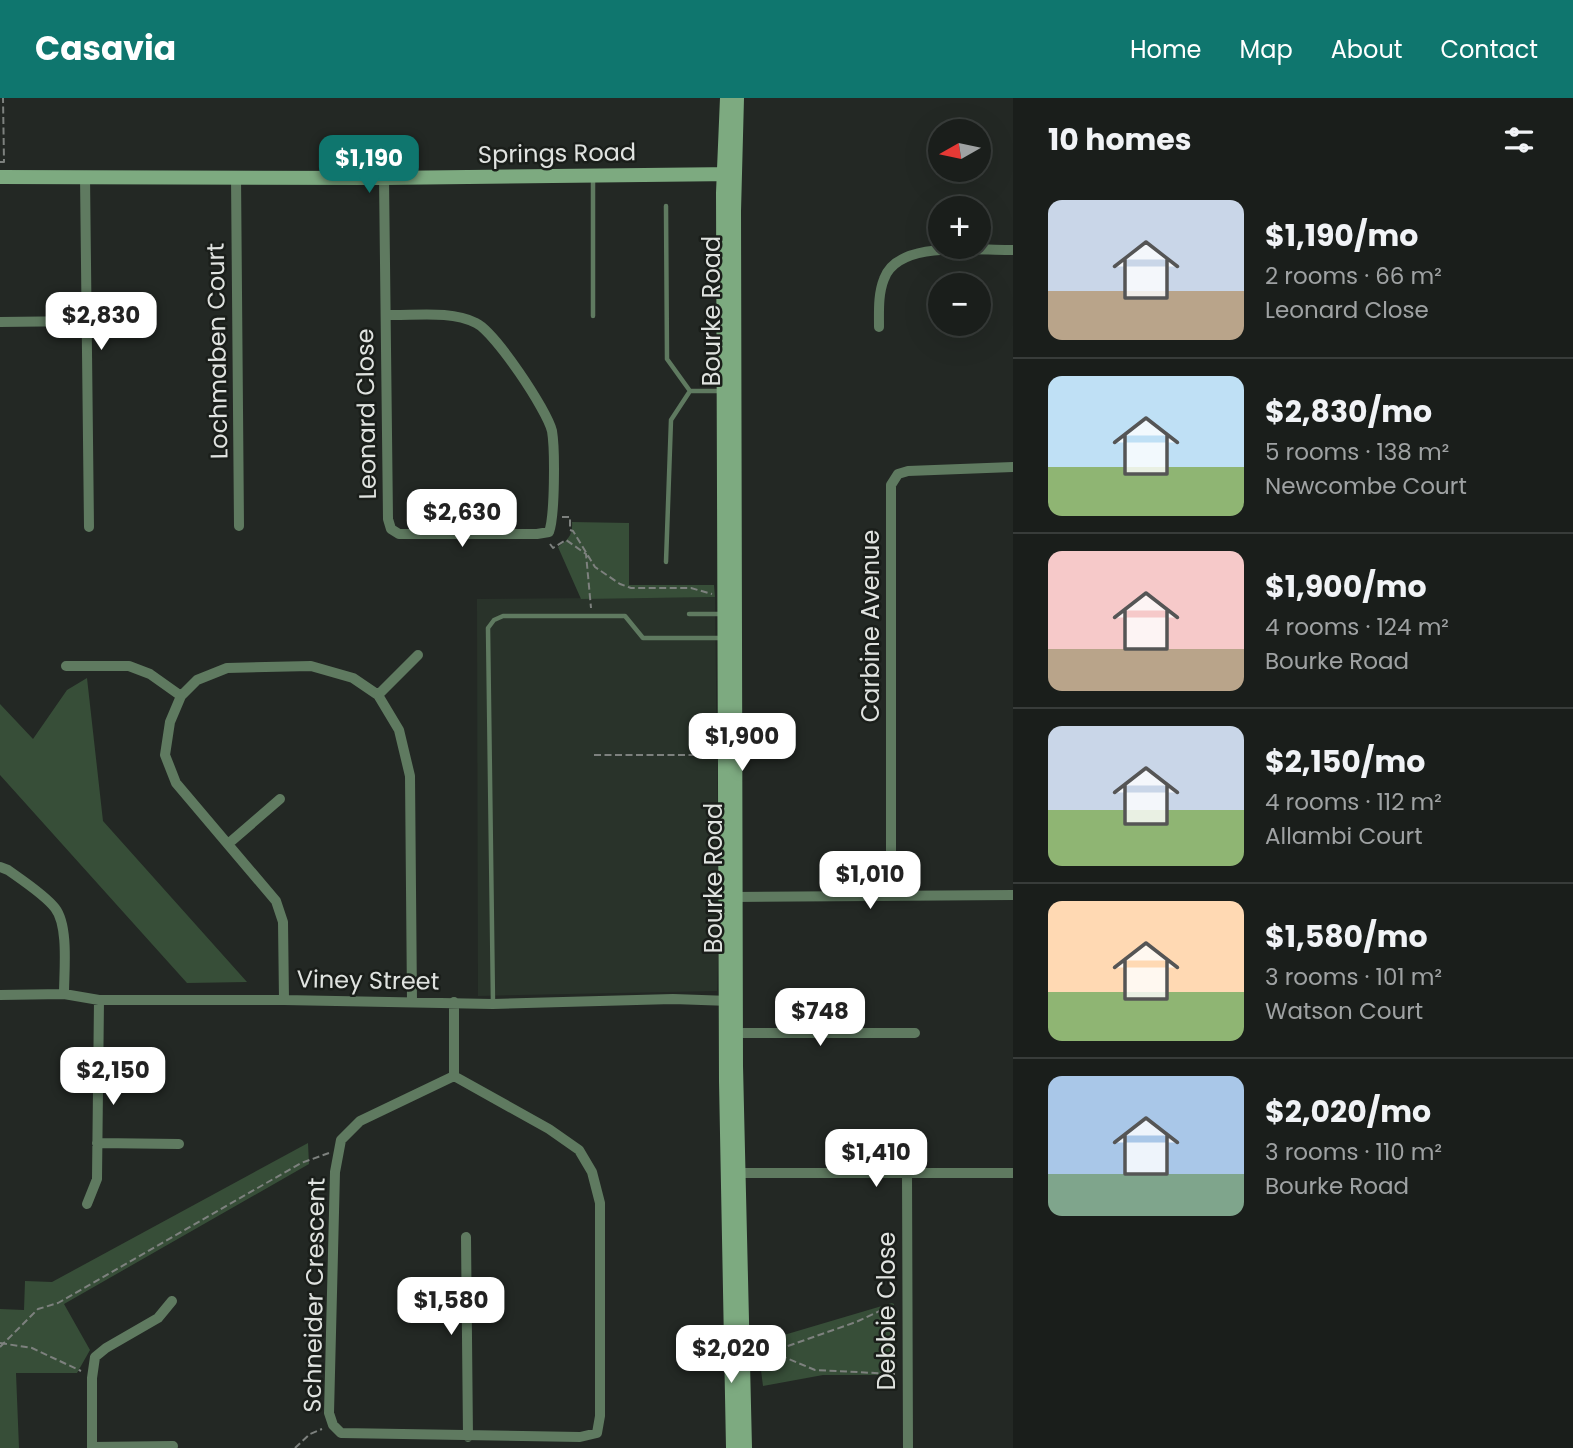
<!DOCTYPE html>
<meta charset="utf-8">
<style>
body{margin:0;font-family:Poppins,sans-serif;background:#272b28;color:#f1f3f6;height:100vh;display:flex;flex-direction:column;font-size:26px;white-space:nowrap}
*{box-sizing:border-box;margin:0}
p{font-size:23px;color:#9fa2a3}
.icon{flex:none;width:38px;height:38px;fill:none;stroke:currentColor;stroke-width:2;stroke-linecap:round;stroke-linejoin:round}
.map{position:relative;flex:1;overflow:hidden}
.details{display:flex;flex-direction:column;background:#1a1e1b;width:560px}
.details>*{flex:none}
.needle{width:46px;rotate:261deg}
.tools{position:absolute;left:928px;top:21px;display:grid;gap:14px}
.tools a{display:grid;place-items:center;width:63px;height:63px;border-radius:50%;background:#1a1e1b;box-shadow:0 7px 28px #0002,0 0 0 2px #383c3a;font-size:35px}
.price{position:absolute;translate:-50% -60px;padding:0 16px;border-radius:14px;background:#fff;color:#222;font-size:23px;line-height:46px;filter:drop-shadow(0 2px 4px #0008)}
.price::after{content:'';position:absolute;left:50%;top:42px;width:21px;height:16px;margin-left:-10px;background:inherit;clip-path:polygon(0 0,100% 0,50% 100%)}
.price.current{background:#0f766e;color:#fff}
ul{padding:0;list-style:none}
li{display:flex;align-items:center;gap:21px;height:175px;padding:0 35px}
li+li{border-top:2px solid #383c3a}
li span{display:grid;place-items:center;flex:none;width:196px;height:140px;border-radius:14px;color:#555}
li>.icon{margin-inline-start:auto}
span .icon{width:84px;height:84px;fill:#fffc;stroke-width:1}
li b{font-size:30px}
h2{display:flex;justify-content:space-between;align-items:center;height:84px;padding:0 35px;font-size:30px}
header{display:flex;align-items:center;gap:42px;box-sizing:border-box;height:98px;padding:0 35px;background:#0f766e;color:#fff}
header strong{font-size:33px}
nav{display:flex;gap:38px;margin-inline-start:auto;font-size:24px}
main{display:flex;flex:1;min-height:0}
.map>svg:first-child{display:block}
.built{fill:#29332a}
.park{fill:#374e38}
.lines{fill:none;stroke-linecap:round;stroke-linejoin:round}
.path{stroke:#7d817e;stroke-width:2;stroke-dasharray:7 3.5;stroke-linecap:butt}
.service{stroke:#5f7a60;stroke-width:4.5}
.minor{stroke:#5f7a60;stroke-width:10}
.secondary{stroke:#7daa80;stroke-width:14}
.labels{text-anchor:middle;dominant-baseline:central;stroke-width:5;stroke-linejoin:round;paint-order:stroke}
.street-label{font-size:24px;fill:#e0e3e0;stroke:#1a1e1a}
</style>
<header>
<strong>Casavia</strong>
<nav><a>Home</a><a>Map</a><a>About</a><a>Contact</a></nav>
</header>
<main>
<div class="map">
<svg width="1013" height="1350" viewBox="0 0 1013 1350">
<rect width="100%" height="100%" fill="#232824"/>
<path class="built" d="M 715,499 L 719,826 L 717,893 L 478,898 L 477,501 Z"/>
<path class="park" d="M 572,424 L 629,425 L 629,487 L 714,487 L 715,499 L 581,501 L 558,449 C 568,442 573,437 572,424 Z
M 87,580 L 103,723 L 247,884 L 187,885 L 0,677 L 0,606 L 33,641 L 67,592 Z
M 308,1045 L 309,1066 L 64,1206 L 90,1252 L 77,1275 L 16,1275 L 19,1350 L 0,1350 L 0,1211 L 24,1212 L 25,1183 L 52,1184 Z
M 892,1205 L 894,1206 L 894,1277 L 823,1277 L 763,1288 L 759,1257 L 760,1244 Z"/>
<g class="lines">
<path class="path" d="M 0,64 L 4,64 L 3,0
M 562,419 L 570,419 L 570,432 L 573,433 L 595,469 L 620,486 L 631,490 L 691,490 L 712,496
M 550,446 L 553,450 L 566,442 L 586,456 L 591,510
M 594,657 L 697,657
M 0,1245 L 32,1250 L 81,1273
M 0,1249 L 38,1211 L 58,1205 L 301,1065 L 329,1055
M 768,1255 L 856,1224 L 895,1206
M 759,1257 L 779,1257 L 815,1272 L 895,1276
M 295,1350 L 310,1336 L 322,1331"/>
<path class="service" d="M 593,79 L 593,218
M 666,108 L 667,261 L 690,293 L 671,322 L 666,464
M 690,293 L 721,293
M 689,516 L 723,516
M 493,905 L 488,530 L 494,522 L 503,518 L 625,518 L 643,540 L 723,540"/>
<path class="minor" d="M 85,78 L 89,429
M 236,78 L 239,428
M 384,80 L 388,421 L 391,431 L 399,436 L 537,436 L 549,434 C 555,418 555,351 552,333 C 547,312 495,234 476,225 C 450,212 414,218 386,217
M 0,224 L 85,223
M 879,229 C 879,213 878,196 884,181 C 898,141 977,153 1013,152
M 66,568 L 129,568 L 150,576 L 181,598
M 378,597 L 418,557
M 228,746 L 280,701
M 0,769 L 8,772 C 22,782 45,797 55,810 C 69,828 64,873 64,896
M 891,797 L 891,387 L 898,376 L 908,373 L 1013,369
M 730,799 L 1013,797
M 0,897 L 64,896 L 99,902 L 284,902 L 493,906 L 673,901 L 730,903
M 284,902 L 283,824 L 276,803 L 176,685 L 165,657 L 170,624 L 181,598 L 197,582 L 227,570 L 311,568 L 353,580 L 378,597 L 399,632 L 410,678 L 412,904
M 454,904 L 454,978 L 360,1023 L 341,1042 L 335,1074 L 329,1315 L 333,1327 L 341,1335 L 580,1339 L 597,1335 L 600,1318 L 600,1105 L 592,1074 L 579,1052 L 549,1031 L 454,978
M 730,935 L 915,935
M 97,1045 L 179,1046
M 738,1075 L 1013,1075
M 907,1075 L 908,1350
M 87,1106 L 97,1081 L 99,902
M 466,1139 L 468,1339
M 92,1349 L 173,1348
M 92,1350 L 92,1280 L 95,1259 L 106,1250 L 158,1220 L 172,1203"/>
<path class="secondary" d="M 727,0 L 723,95 L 726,983 L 733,1350
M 737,0 L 734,113 L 736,968 L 745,1350
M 0,79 L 384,80 L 734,76"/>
</g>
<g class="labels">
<g class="street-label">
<text transform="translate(557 55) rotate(-1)">Springs Road</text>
<text transform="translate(711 213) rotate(-90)">Bourke Road</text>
<text transform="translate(217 253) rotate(-91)">Lochmaben Court</text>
<text transform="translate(366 316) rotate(-91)">Leonard Close</text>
<text transform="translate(870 528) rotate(-90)">Carbine Avenue</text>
<text transform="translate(713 780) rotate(-90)">Bourke Road</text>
<text transform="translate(368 882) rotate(1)">Viney Street</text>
<text transform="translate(314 1197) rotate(-89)">Schneider Crescent</text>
<text transform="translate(886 1213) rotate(-90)">Debbie Close</text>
</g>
</g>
</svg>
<div class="tools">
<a><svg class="needle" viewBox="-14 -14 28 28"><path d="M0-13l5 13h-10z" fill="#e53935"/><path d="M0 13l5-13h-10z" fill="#9fa2a3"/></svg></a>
<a>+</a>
<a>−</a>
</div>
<b class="price current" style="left:369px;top:97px">$1,190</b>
<b class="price" style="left:101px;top:254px">$2,830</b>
<b class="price" style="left:462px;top:451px">$2,630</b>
<b class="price" style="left:742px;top:675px">$1,900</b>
<b class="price" style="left:870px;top:813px">$1,010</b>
<b class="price" style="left:820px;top:950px">$748</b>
<b class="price" style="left:113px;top:1009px">$2,150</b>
<b class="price" style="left:876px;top:1091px">$1,410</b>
<b class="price" style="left:451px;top:1239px">$1,580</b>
<b class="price" style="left:731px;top:1287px">$2,020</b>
</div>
<section class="details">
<h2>10 homes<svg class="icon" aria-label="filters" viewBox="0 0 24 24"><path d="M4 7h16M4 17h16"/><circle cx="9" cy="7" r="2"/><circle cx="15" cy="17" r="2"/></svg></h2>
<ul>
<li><span style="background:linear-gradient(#c9d6e8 65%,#b9a48a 0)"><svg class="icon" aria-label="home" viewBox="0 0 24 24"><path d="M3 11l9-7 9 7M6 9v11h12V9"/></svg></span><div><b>$1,190/mo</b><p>2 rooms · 66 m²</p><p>Leonard Close</p></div></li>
<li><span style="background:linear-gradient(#bfe0f5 65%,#8fb573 0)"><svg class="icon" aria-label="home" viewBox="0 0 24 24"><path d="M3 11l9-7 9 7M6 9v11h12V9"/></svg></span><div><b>$2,830/mo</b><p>5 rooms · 138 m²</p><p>Newcombe Court</p></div></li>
<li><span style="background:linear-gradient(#f6c9c9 70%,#b9a48a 0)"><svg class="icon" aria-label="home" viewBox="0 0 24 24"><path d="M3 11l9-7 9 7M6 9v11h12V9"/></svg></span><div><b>$1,900/mo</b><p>4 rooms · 124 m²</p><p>Bourke Road</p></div></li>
<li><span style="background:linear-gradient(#c9d6e8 60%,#8fb573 0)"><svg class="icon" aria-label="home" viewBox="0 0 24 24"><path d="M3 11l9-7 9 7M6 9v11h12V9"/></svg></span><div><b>$2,150/mo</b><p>4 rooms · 112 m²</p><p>Allambi Court</p></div></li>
<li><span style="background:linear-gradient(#ffd9b3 65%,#8fb573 0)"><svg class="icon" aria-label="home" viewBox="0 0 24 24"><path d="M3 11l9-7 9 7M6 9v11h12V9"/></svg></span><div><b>$1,580/mo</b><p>3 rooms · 101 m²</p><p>Watson Court</p></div></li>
<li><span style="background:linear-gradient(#a9c7e8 70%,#7fa58c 0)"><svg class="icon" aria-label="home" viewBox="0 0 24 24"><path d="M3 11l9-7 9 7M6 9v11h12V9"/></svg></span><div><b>$2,020/mo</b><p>3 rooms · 110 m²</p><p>Bourke Road</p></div></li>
</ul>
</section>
</main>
